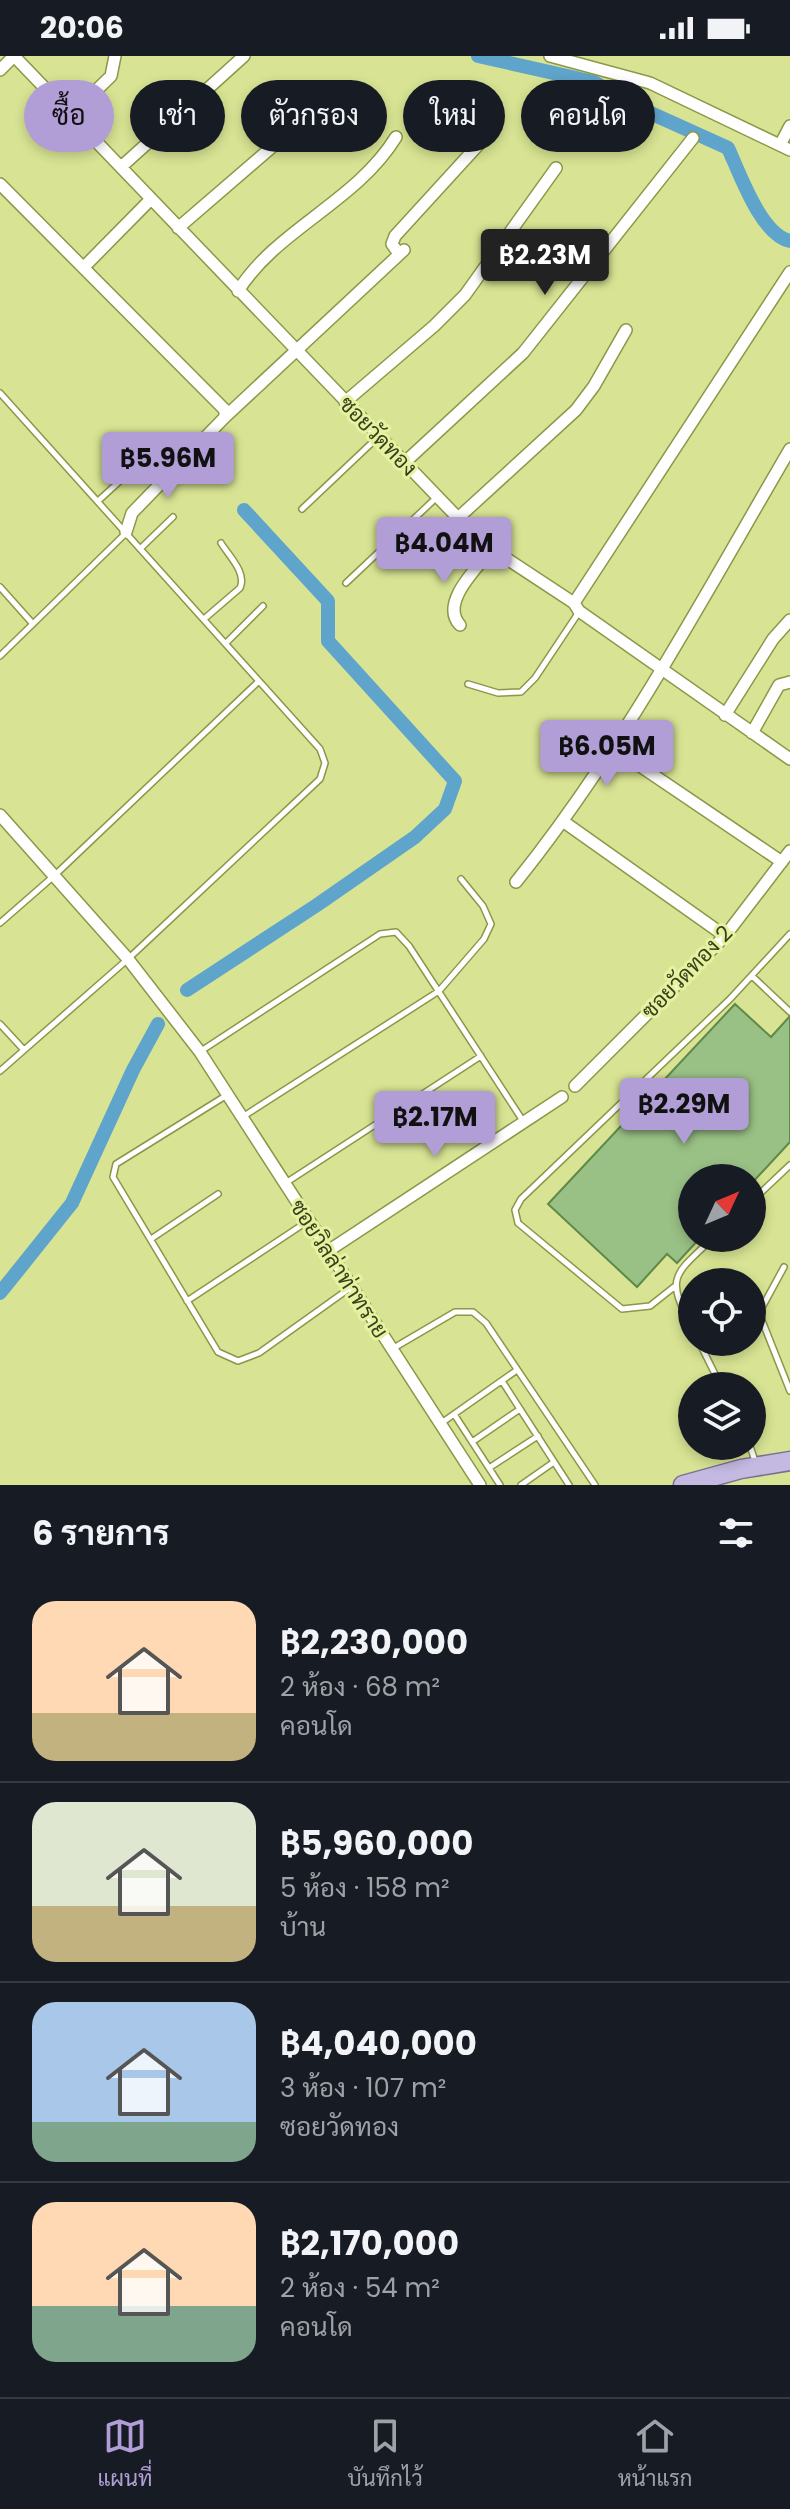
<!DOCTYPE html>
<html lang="th">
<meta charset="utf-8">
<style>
body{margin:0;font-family:Poppins,Sarabun,sans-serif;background:#20242c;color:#f1f3f6;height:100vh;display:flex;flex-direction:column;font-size:30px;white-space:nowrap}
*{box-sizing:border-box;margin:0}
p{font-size:26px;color:#9ea1a6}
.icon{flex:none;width:44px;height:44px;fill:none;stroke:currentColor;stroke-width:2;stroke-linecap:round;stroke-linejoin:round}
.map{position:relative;height:1429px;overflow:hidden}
.details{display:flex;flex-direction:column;background:#171b24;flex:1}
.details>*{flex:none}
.guide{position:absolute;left:24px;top:24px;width:742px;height:72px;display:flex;gap:16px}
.needle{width:52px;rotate:46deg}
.tools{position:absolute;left:678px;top:1108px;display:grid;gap:16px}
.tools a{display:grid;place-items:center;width:88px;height:88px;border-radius:50%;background:#171b24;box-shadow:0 4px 12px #0003;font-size:40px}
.price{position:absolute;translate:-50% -68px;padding:0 18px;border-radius:8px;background:#b29ed6;color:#111;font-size:26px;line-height:52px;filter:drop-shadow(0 2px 4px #0008)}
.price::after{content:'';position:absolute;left:50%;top:48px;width:24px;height:18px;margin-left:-12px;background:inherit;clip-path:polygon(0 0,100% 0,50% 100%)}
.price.active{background:#222;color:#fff}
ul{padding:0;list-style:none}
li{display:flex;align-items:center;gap:24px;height:200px;padding:0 32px}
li+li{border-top:2px solid #363941}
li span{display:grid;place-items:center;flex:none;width:224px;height:160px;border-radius:24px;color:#555}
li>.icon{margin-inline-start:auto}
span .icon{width:96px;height:96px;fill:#fffc;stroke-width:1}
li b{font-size:34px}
h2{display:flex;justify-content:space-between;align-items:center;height:96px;padding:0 32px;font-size:34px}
.pill{padding:0 28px;border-radius:36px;background:#171b24;box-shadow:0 4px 12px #0003;font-size:28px;line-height:72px}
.pill.active{background:#b29ed6;color:#111}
.status{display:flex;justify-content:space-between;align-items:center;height:56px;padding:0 40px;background:#171b24;direction:ltr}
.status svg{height:22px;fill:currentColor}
.tabs{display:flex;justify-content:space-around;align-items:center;height:112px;border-top:2px solid #363941;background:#171b24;font-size:22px;color:#9ea1a6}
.tabs a{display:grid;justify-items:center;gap:4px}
.tabs .active{color:#b29ed6}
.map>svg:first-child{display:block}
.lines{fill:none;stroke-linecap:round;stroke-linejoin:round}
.canal{stroke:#5fa4cb;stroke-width:14}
.building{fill:#99c085;stroke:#5e8948;stroke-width:2}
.service-casing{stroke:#8c9747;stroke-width:8}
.minor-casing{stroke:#8c9747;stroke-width:14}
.primary-casing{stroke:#797090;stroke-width:21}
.service{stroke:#fff;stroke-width:5}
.minor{stroke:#fff;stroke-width:11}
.primary{stroke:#c3b9e1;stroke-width:18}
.labels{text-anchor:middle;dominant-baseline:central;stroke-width:6;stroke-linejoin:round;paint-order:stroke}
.street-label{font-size:22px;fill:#3b3f1e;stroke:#e5f29f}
</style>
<div class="status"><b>20:06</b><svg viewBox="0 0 49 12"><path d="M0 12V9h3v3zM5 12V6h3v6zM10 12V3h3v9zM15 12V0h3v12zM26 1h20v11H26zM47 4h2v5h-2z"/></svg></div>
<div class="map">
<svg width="790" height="1429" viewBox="0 0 790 1429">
<rect width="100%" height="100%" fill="#d8e493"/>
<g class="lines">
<path class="canal" d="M 478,0 L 594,26 L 635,50 L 728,92 C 740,118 761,179 790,185
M 187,934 L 317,849 L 415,781 L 445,753 L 455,725 L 328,585 L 328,545 L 244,454
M 0,1237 L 72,1147 L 133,1014 L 158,968"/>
</g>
<path class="building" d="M 735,948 L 771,981 L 790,960 L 790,1086 L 752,1127 L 752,1122 L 692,1122 L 692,1182 L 700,1182 L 677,1207 L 667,1198 L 637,1231 L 548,1148 Z"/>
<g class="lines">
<g class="service-casing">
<path id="service" d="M 0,337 L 320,693 L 325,707 L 320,723 L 128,903 L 0,1015
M 98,445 L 144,403
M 302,453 L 378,381
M 141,492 L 173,461
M 346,527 L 437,441
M 0,531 L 33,568
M 204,563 L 240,532 C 247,517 229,500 221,487
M 226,587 L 263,550
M 0,600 L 126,477
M 468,628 L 498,637 L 521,636 L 535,622 L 579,556
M 0,867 L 55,819 L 259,625
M 752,920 L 790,956
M 0,968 L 24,994
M 201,995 L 380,878 L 396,876 L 409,890 L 523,1065
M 227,1039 L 116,1108 L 113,1121 L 218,1296 L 238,1305 L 259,1297 L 350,1232
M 244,1060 L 439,935 L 484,883 L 491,868 L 483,850 L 461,823
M 284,1128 L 481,1000
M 752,1145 L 790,1109
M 151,1183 L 218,1138
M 784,1211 L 759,1257 L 790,1335
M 674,1231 L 650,1250 L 622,1253 L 518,1167 L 515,1154 L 521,1143 L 730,943 L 790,878
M 187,1245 L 308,1165
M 692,1273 C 666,1220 672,1221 713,1182
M 699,1286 L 721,1330
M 392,1293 L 455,1256 L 473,1256 L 486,1267 L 595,1429
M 502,1325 L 569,1429
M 454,1358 L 500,1429
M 440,1368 L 517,1314
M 472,1386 L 520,1353
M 750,1390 L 756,1408
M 489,1412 L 538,1380
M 521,1429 L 554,1406"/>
</g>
<g class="minor-casing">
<path id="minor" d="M 14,0 L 458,462 L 492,493 L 574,547 L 579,555 L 790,703
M 550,0 L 650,27 L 790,94
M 0,14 L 14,0
M 71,59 L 111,20 L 115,0
M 780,89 L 790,70
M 121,111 L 244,0
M 0,128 L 225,354 L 225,361 L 132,457 L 126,476
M 178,172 L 323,47
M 399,198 L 392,188 L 395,180 L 490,76
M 84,211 L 151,143
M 238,235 C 277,173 356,146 396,81
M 345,346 L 434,270 L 465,239 L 556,112
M 225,361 L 404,194
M 404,407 L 523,297 L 693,82
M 458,462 L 576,354 L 594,330 L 626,274
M 574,547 L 790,216
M 460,569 C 439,547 478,511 492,493
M 725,659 L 773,583 L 790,564
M 752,677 L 779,629 L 790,626
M 612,691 L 782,806
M 0,759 L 128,903 L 200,996 L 480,1429
M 564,766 L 725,880
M 516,826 C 623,693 704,540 790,393
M 575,1030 L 725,880 L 790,795
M 328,1195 L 562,1041"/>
</g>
<g class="primary-casing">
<path id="primary" d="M 683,1429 L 741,1413 L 790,1405"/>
</g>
<use href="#service" class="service"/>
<use href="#minor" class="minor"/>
<use href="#primary" class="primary"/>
</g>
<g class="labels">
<g class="street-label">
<text transform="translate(378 380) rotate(46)">ซอยวัดทอง</text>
<text transform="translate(687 916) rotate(-46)">ซอยวัดทอง 2</text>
<text transform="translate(339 1213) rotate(57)">ซอยวิลล่าท่าทราย</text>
</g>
</g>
</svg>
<div class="tools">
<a><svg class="needle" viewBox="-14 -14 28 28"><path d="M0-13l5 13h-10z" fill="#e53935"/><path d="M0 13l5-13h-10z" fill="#9ea1a6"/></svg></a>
<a><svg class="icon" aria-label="locate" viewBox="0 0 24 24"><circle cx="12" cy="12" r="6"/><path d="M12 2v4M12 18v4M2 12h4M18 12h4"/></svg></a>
<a><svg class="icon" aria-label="layers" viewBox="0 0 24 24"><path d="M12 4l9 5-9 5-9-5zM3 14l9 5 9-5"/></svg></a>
</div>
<b class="price active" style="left:545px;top:241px">฿2.23M</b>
<b class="price" style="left:168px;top:444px">฿5.96M</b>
<b class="price" style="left:444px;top:529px">฿4.04M</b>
<b class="price" style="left:607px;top:732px">฿6.05M</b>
<b class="price" style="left:684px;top:1090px">฿2.29M</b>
<b class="price" style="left:435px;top:1103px">฿2.17M</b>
<div class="guide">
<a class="pill active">ซื้อ</a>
<a class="pill">เช่า</a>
<a class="pill">ตัวกรอง</a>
<a class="pill">ใหม่</a>
<a class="pill">คอนโด</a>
</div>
</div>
<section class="details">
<h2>6 รายการ<svg class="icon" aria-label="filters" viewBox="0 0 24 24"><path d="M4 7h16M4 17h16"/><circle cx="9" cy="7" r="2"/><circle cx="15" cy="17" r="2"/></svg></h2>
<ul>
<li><span style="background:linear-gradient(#ffd9b3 70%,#c2b280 0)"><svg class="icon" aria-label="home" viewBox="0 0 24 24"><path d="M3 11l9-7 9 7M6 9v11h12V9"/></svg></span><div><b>฿2,230,000</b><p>2 ห้อง · 68 m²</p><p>คอนโด</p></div></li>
<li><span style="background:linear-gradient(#dfe7d0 65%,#c2b280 0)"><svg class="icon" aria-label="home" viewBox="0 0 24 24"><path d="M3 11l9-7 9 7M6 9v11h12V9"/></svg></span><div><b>฿5,960,000</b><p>5 ห้อง · 158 m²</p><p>บ้าน</p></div></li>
<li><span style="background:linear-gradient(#a9c7e8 75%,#7fa58c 0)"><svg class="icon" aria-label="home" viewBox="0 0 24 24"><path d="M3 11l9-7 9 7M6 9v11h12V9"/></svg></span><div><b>฿4,040,000</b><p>3 ห้อง · 107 m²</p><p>ซอยวัดทอง</p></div></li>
<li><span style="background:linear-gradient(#ffd9b3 65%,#7fa58c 0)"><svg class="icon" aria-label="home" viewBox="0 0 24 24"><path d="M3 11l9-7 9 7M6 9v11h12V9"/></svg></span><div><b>฿2,170,000</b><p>2 ห้อง · 54 m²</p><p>คอนโด</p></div></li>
</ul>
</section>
<nav class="tabs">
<a class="active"><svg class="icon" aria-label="map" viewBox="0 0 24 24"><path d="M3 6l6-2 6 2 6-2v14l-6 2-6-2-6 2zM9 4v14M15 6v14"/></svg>แผนที่</a>
<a><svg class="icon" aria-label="saved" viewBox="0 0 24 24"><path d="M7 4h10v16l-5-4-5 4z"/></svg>บันทึกไว้</a>
<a><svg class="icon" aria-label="home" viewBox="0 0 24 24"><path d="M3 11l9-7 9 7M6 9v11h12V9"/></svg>หน้าแรก</a>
</nav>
